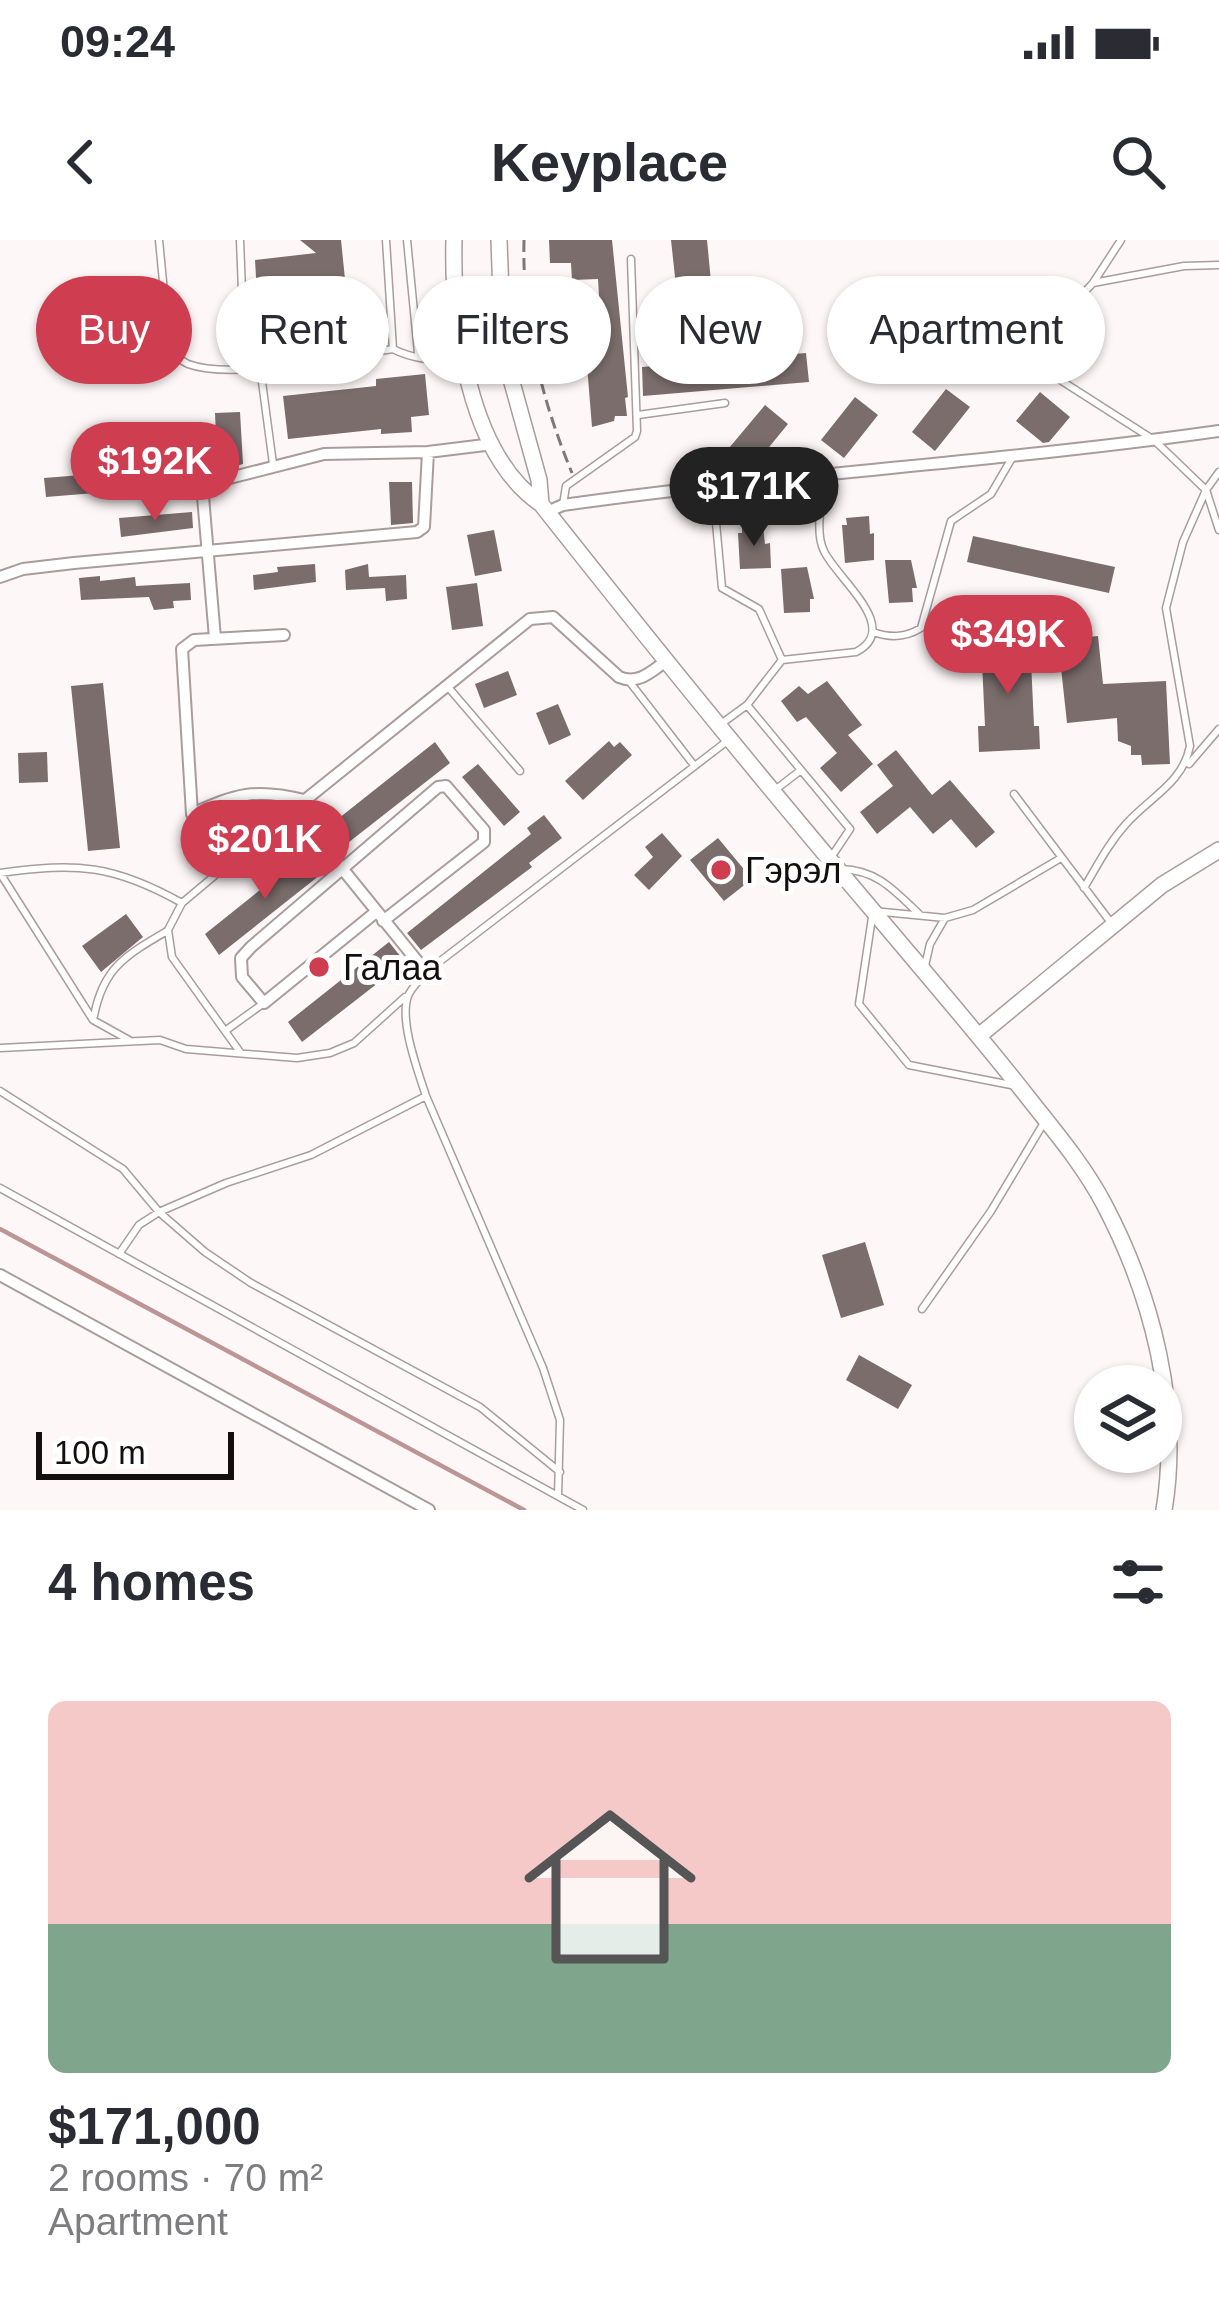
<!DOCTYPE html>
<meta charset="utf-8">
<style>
body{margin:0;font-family:Helvetica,sans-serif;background:#f2f2f3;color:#2b2b33;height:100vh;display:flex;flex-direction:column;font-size:45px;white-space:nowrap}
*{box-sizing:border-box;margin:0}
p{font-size:39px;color:#7c7c81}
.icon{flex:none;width:66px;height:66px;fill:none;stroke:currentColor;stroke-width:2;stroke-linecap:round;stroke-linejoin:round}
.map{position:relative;height:1270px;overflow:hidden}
.panel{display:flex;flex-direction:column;background:#fff;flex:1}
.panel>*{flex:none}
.banner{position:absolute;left:36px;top:36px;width:1149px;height:108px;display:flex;gap:24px}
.tools{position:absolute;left:1074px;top:1125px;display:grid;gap:24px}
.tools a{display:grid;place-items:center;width:108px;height:108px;border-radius:50%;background:#fff;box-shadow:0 3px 9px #0004;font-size:60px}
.scale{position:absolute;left:36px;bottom:30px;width:198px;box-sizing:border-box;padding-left:12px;border:6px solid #140f0f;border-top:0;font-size:33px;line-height:42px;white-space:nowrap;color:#140f0f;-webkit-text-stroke:9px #fff;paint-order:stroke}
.price{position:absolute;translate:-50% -102px;padding:0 27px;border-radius:42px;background:#ce3e50;color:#fff;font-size:39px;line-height:78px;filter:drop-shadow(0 3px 6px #0008)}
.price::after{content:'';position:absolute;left:50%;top:72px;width:36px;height:27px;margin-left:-18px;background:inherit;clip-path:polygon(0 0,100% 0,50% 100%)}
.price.current{background:#222;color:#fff}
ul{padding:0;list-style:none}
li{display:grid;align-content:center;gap:24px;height:636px;padding:0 48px}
li span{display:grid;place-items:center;height:372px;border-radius:18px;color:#555}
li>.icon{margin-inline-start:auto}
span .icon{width:216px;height:216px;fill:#fffc;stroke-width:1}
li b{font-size:51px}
h2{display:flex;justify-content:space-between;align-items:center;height:144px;padding:0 48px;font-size:51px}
.chip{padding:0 42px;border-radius:54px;background:#fff;box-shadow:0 3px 9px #0004;font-size:42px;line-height:108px}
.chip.current{background:#ce3e50;color:#fff}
.status{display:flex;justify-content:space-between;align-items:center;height:84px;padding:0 60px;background:#fff;direction:ltr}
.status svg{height:33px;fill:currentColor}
header{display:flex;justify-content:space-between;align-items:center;height:156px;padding:0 48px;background:#fff;font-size:54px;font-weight:600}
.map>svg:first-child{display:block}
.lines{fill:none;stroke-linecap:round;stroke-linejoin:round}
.stream{stroke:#be9595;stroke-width:4.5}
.building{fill:#7a6d6c}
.service-casing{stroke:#aa9c9c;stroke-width:9}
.minor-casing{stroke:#aa9c9c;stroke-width:14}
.secondary-casing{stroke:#aa9c9c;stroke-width:18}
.path{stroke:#7e7878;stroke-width:3;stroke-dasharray:12 6;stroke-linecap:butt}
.service{stroke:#fff;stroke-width:6}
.minor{stroke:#fff;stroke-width:10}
.secondary{stroke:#fff;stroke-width:15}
.poi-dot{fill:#ce3e50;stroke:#fff;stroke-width:4.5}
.labels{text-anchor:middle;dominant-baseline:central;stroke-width:10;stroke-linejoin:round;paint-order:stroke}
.poi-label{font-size:36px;fill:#140f0f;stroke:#fff;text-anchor:start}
</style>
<div class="status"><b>09:24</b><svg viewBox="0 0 49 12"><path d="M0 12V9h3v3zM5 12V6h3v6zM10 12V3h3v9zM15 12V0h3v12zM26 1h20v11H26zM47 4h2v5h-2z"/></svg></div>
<header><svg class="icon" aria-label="back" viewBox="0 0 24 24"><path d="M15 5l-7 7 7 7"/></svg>Keyplace<svg class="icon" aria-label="search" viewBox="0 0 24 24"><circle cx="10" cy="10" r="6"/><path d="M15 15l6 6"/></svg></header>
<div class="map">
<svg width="1219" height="1270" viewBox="0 0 1219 1270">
<rect width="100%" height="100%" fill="#fef7f7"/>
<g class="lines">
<path class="stream" d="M 0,989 L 524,1270"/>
</g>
<path class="building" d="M 300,0 L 341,0 L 351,98 L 260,105 L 255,20 L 316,13 Z
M 549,0 L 612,0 L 628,157 L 625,158 L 627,176 L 615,176 L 614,181 L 592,187 L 583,77 L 600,74 L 598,39 L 572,40 L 571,23 L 550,23 Z
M 671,0 L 707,0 L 714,73 L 702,73 L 702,79 L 680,83 Z
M 1006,53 L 1027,70 L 1004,99 L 983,82 Z
M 806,113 L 809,142 L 643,156 L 642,127 Z
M 425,134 L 429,175 L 411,177 L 412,192 L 381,194 L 381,189 L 288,199 L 283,156 L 376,146 L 376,139 Z
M 946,149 L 970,167 L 935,211 L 912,192 Z
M 1040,152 L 1070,177 L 1049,202 L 1043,203 L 1016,181 Z
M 855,157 L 878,175 L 844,218 L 821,200 Z
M 765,165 L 788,184 L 752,228 L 729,208 Z
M 240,172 L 243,224 L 218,231 L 217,217 L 181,220 L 180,215 L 120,221 L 121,230 L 98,232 L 96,212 L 125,209 L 124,200 L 175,195 L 175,200 L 216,196 L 215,173 Z
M 94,234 L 95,253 L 46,257 L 44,238 Z
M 389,242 L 412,242 L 413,283 L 391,285 Z
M 192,272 L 193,288 L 121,297 L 119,278 Z
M 869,276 L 870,294 L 874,293 L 874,320 L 845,323 L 842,285 L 847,285 L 846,278 Z
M 763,286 L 765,304 L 770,303 L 771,328 L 740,329 L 738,293 L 742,293 L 742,287 Z
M 494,290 L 502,331 L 475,336 L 467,295 Z
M 973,296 L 1115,327 L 1109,353 L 967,322 Z
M 885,320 L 911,320 L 917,348 L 912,348 L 913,362 L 889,363 Z
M 315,324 L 316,342 L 254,350 L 253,335 L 278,332 L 277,327 Z
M 368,324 L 369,337 L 406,335 L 407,359 L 386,361 L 385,348 L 346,350 L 345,330 Z
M 807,327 L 814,359 L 810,359 L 810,372 L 784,373 L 781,329 Z
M 100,336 L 100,341 L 135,337 L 136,346 L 190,343 L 191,360 L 173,361 L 174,368 L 154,370 L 149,357 L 81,360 L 79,338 Z
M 477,343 L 483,386 L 452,390 L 446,347 Z
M 1098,396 L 1103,444 L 1166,441 L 1170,524 L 1142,525 L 1141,515 L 1131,515 L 1131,506 L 1118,501 L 1117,478 L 1067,483 L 1058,400 Z
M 1030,399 L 1034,486 L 1039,486 L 1040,509 L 979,512 L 978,486 L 985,486 L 981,401 Z
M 508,431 L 517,455 L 484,468 L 475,444 Z
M 827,441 L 862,485 L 848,495 L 873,524 L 841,552 L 820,528 L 837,513 L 806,477 L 797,482 L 781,461 L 799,446 L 808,454 Z
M 103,443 L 120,608 L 88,611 L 71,446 Z
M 558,464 L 571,495 L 549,505 L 536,473 Z
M 609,501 L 614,507 L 620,502 L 632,515 L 583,560 L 565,541 Z
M 435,502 L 450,523 L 344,606 L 329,586 Z
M 896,510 L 932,555 L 950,540 L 995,592 L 976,608 L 951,579 L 933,594 L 910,567 L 877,594 L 860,572 L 893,546 L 877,525 Z
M 47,512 L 48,542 L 19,543 L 18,513 Z
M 478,524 L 520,572 L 504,586 L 462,537 Z
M 544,575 L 562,598 L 529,623 L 532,627 L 421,710 L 407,693 L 531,594 L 527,588 Z
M 662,593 L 682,616 L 649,650 L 634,635 L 653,617 L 645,607 Z
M 718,598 L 752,639 L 724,661 L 690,620 Z
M 310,610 L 325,631 L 219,715 L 205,694 Z
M 126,674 L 143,697 L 101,732 L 82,706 Z
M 389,702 L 405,722 L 302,802 L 288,782 Z
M 865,1002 L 884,1065 L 841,1078 L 822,1015 Z
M 859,1115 L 912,1145 L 898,1169 L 846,1140 Z"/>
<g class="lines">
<g class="service-casing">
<path id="service" d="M 159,0 L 169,104 C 174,112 178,120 188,124 C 234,141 342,116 393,109
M 240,0 L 245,129
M 386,0 L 393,109 C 408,117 444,125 461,118
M 407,0 L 418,113
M 1093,43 L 1184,26 L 1219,25
M 260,127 L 273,224
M 638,175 L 725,163
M 1219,232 L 1206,250 L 1219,290
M 705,248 L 714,261 L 722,348 L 759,369 L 782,420 L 747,465 L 721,484
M 563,265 L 566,246 L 635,197 L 637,191 L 631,19
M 873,392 C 890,398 905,398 921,388 L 951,281 L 991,254 L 1012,218
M 782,420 L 856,412 C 903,388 836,338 824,311 C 814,291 823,258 824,236
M 629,441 L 693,524
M 448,447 L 520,531
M 747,465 L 850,589 L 832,616
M 1189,524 L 1219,489
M 775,550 L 801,530
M 1014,554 L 1112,684
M 841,629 C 877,630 894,650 919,674
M 1084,648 C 1097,626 1108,604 1126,584 C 1150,557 1183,543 1190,506 L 1166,368 L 1183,302 L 1206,250 L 1154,200 L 1054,136 L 1043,119 L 1051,88 L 1093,43 L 1121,0
M 924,730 L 930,704 L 945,678
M 94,776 C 103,728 126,715 167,691
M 225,791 L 264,763
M 129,800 L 93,780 L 0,633 C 77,622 114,625 182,663
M 0,808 L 160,800 L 186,809 L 297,818 L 330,813 L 354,803 L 405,757
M 240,812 L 172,717 L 168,690 L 182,663 L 294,569
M 1011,845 L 909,825 L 859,764 L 873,671 L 945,678 L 973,670 L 1061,618
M 0,851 L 123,929 L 159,972 L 205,1012 L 251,1043 L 480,1167 L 560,1232
M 426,856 L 543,1128 L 560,1180 L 558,1256
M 0,948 L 583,1270
M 119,1014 L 139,985 L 159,972 L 226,943 L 311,915 L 426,856 C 418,831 399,781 408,756 C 411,748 421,739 426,732 L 726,502
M 922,1069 L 991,971 L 1045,881"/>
</g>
<g class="minor-casing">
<path id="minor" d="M 202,245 L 215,398
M 108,248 L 202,245 L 324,214 L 428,212 L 493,204
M 547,272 L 563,265 C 781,234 1001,222 1219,191
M 0,337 L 23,329 L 74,323 L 417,292 L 424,287 L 428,212
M 192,574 C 236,554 255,548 304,560
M 236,618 L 206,592 L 192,574 L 182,409 L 194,400 L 284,395
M 376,672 L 264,763 L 242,737 L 241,718 L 251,707 L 438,547 L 446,546 L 484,590 L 484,602 L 383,681
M 426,732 L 294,569 L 530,379 L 553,377 L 619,437 C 638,445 651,432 666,421
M 0,1035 L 429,1270"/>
</g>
<g class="secondary-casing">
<path id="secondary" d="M 454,0 C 452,81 467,214 541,264 C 650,402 760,538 874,672 C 926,734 980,796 1030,860 C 1056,893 1084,926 1104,964 C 1152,1055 1181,1167 1164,1270
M 499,0 L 503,110 L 539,240 L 541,264
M 980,795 L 1162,645 L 1219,610"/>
</g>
<path class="path" d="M 524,0 C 522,81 541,158 572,233"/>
<use href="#service" class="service"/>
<use href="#minor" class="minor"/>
<use href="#secondary" class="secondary"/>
</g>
<g class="poi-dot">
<circle cx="721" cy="630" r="12"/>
<circle cx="319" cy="727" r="12"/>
</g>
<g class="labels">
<g class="poi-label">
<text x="745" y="630">Гэрэл</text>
<text x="343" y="727">Галаа</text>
</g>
</g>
</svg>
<div class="tools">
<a><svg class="icon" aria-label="layers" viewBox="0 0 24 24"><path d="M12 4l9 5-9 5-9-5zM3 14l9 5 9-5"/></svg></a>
</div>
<div class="scale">100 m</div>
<b class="price" style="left:155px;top:284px">$192K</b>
<b class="price current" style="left:754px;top:309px">$171K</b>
<b class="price" style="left:1008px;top:457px">$349K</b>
<b class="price" style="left:265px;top:662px">$201K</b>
<div class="banner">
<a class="chip current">Buy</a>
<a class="chip">Rent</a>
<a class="chip">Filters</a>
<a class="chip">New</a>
<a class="chip">Apartment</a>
</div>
</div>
<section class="panel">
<h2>4 homes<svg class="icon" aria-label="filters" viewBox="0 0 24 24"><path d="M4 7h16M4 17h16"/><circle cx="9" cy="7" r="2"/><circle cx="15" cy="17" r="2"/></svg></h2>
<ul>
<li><span style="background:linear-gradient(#f6c9c9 60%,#7fa58c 0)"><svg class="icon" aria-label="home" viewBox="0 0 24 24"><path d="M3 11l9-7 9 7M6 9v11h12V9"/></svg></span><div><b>$171,000</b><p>2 rooms · 70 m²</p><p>Apartment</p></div></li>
</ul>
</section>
